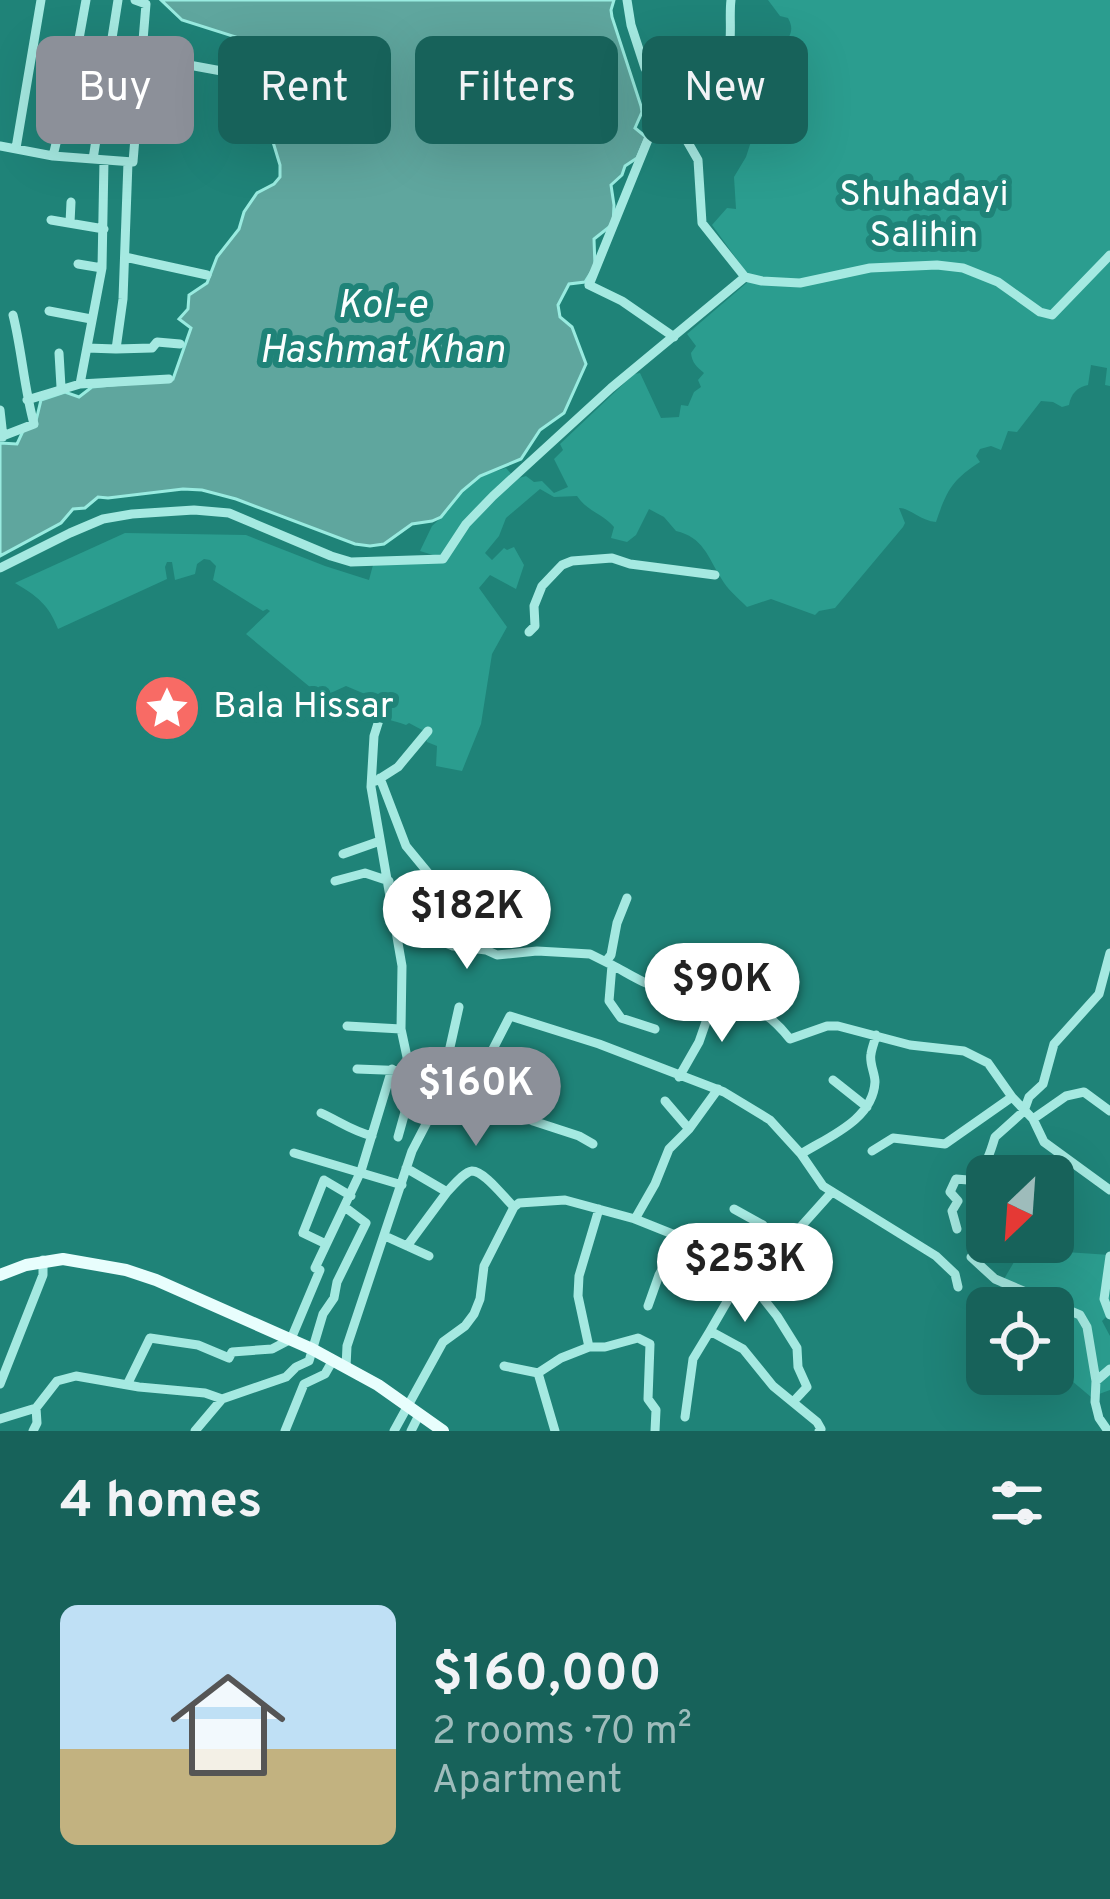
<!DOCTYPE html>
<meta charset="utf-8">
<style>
body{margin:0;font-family:Overpass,sans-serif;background:#206860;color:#f1f3f6;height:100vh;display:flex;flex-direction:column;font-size:45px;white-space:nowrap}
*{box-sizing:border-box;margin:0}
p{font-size:39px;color:#9ebcbb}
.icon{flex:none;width:66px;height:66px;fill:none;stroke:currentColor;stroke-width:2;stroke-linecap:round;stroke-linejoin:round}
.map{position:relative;height:1431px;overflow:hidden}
.side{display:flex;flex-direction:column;background:#17625a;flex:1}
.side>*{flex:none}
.guide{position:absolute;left:36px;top:36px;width:1038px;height:108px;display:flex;gap:24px}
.needle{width:78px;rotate:205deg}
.controls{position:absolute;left:966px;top:1155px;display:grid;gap:24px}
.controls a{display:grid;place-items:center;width:108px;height:108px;border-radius:18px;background:#17625a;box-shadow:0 12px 48px #0002;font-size:60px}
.price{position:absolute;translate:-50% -102px;padding:0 27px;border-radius:42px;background:#fff;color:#222;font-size:39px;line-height:78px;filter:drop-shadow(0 3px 6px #0008)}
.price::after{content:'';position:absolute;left:50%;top:72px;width:36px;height:27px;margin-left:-18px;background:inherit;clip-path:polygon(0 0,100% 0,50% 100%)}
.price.active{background:#8c9099;color:#fff}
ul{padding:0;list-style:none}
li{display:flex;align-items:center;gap:36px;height:300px;padding:0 60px}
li+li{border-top:3px solid #367670}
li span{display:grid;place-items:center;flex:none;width:336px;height:240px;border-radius:18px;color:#555}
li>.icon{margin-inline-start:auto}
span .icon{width:144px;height:144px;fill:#fffc;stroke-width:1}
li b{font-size:51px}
h2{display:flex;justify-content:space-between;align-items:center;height:144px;padding:0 60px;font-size:51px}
.chip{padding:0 42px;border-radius:18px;background:#17625a;box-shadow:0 12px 48px #0002;font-size:42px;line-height:108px}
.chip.active{background:#8c9099;color:#fff}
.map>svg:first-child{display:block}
.green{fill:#2b9d8f}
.water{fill:#5fa69e;stroke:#99ebe0;stroke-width:3}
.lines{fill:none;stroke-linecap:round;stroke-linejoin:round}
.minor{stroke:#a5e9e1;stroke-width:9}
.major{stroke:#e8fefd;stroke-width:12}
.labels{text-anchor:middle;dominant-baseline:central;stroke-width:12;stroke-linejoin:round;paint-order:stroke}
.park-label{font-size:36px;fill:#fafefe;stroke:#1f8378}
.poi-label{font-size:36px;fill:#fff;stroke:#1f8378;text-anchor:start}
.water-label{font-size:39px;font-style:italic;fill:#fbfefe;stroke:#1f8378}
</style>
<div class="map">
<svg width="1110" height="1431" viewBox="0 0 1110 1431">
<rect width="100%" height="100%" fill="#1f8378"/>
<path class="green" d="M 768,0 L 1110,0 L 1110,386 L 1105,385 L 1107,368 L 1091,365 L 1088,385 C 1077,387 1071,394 1069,405 L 1062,407 L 1053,402 L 1041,401 L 1017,432 L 1008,431 L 1001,450 L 991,446 L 980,449 L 976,456 L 980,462 C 952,480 947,490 936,522 C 921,521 908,507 899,508 L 905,523 L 903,527 L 835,608 L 819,611 L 815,615 L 771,599 L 747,607 C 738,598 727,589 721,578 C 708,557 703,537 676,531 L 664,517 L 649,509 L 636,535 L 627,542 L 611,538 L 614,527 C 602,513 588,512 577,496 L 554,497 L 540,489 L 506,518 L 499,536 L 485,553 L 492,560 L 504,548 L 507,550 L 514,547 L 524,565 L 516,589 L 490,575 L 479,588 L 507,627 L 492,654 L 481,724 L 462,771 L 436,766 L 437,746 L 427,742 L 424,731 L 409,723 L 406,725 C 379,715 378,723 365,694 L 346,686 L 322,697 L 246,634 L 270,611 L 267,609 L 263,611 L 213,580 L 216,566 L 210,560 L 204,559 L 197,564 L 195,574 L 175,580 L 172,562 L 167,562 L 165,567 L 167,579 L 58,629 C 49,605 37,596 15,583 L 125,533 L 246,535 L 325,566 L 369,580 L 373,565 L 436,556 L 420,551 L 432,526 L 448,511 L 462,491 L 480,476 L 506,468 L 516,479 L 526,476 L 534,482 L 542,481 L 554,493 L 568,487 L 554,459 L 563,450 L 560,444 L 634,374 L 640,373 L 661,418 L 679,417 L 681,405 L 688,406 L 694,392 L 701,387 L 698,380 L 704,373 C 697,367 692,363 691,353 L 696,346 L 687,334 L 749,281 L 741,265 L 712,225 L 727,208 L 736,209 L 734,177 L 746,157 L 756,126 L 751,123 L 759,96 L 770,98 L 782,74 L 790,75 L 796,62 L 796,47 L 785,44 C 791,34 794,29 788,18 L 780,16 Z
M 1024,1245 L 1051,1251 L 1110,1255 L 1110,1313 L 1102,1321 L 1110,1336 L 1110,1390 L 1091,1397 L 1053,1365 L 1053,1308 L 1009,1308 L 997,1291 Z"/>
<path class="water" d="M 161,0 L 614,0 L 611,10 L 612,17 L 641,106 L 642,112 L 635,128 L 646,137 L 637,158 L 625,166 L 622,175 L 611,185 L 614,205 L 613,224 L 594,239 L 595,266 L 585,282 L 569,284 L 558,305 L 560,317 L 572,327 L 586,364 L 564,413 L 540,430 L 521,459 L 480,476 L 462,491 L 441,517 L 432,521 L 412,524 L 384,544 L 370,546 L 355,544 L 236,499 L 202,490 L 183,489 L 108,498 L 98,497 L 85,508 L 73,509 L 61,523 L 0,556 L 0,443 L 17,444 L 23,431 L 35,425 L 41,400 L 65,392 L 79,397 L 92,387 L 173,379 L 191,328 L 179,319 L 188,309 L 189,295 L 207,283 L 217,257 L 239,229 L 244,212 L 257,193 L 274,184 L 280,177 L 280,165 L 273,142 L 274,126 L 263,99 L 265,65 L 257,52 L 236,37 L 182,20 Z"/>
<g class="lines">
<path class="minor" d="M 627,0 L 631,25 L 645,68 L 698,160 L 702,223 L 745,277 L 762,281 L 800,283 L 870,268 L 937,265 L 963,268 L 998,282 L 1040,312 L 1052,315 L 1110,255
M 142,49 L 178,63 L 227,72
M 669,105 L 658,115 L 589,285 L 622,301 L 674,337
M 687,138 C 700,112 724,77 729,49 C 732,33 729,16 731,0
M 0,146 L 53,156 L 133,162 L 146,4 L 135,0
M 16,148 L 41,0
M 53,156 L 73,72 L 86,0
M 93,159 L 118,0
M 51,220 L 104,229
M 70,223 L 71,202
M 125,257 L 207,275
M 78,264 L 102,268
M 49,311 L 91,319
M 87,348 L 116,349 L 123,299 L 128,162
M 116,349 L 152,348 L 157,342 L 180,344
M 59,353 L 61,387
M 80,384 L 102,268 L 104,160
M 27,400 L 80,384 L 169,379
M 0,410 L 3,437
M 0,437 L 34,424 C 24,388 22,351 13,315
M 0,568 L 70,533 L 103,519 L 132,514 L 194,510 L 229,513 L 331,556 L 351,562 L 443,559 L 466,524 L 493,496 L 611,388 L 745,277
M 529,632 L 535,626 L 534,606 L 542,586 L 562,565 L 572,561 L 612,558 L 630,564 L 715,575
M 385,701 L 374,736 L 371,787 L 402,966 L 401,1029 L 410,1071 L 403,1106 L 405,1112 L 398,1137
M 380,778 L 406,846 L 434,880 L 441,941 L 453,946 L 486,950 L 497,955 L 537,951 L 590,954 L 612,965 L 609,1001 L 621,1018 L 655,1029
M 376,781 L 398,767 L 428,731
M 343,854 L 380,841
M 335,881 L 365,873 L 389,881
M 606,961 L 611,955 L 617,923 L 627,898
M 612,965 C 624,971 642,983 654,986 C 711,1003 748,985 790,1039 L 827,1026 L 838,1026 L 910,1045 L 964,1051 L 988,1063 L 1012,1097 L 1033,1119 L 1044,1142 L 1110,1190
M 347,1026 L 401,1029
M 357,1069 L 410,1071 L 444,1080 L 467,1081 L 505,1107 L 533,1121 L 579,1136 L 593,1144
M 679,1077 L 699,1042 L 715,996
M 833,1080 L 867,1107
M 467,1081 L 493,1049 L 510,1016 L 599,1044 L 724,1092 L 770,1120 L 801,1154 C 828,1137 873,1120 875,1082 C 875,1073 869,1063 871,1054 C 872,1047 875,1041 876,1035
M 665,1101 L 689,1129
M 321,1113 C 341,1122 350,1130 372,1136
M 1033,1119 L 1066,1096 L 1084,1092 L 1110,1111
M 872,1151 L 893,1138 L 945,1144 L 1012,1097
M 294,1153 L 402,1185
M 801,1154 L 823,1186 L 936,1256 L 955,1274 L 958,1287
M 406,1168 L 447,1192 C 453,1186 464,1172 472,1171 C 485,1171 505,1199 514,1207
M 514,1207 L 519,1203 L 565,1200 L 635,1219 L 680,1237 L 722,1261 L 747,1278 L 777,1316 L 797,1348 L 798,1367 L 807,1387 L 793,1402
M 599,1209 L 579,1276 L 578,1296 L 589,1347 L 605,1347 L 638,1338 L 650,1344 L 648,1399 L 656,1410 L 655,1431
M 734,1209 L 763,1225 L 777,1242
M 635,1219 L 655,1184 L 669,1149 L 689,1129 L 718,1089
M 957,1229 L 952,1211 L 958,1201 L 950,1192 L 956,1179 L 968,1180 C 988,1164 988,1159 995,1137 L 1024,1111 L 1029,1097 L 1043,1084 L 1054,1044 L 1099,994 L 1110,953
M 385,1236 L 429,1256
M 326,1244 L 303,1233 L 324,1180 L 351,1196
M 407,1246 L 447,1192
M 1110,1256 L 1104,1299 L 1110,1315
M 971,1257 L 995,1279 L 1080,1315 L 1087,1327 L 1096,1381 L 1095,1402 L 1099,1418 L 1108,1431
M 648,1306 L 659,1275 L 680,1237
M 710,1331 L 732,1293 L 753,1274 L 777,1242 L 788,1241 L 831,1193
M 504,1366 L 538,1373 L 561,1358 L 589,1347
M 346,1367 L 347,1346 L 412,1151 L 438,1101 L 459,1007
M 538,1373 L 555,1431
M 1096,1381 L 1110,1369
M 128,1383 L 150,1338 L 198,1345 L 229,1358 L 232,1352 L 272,1349 L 291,1339 L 320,1270 L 315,1268 L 361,1171 L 392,1069
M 0,1384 L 43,1275 L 43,1260
M 685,1417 L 693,1359 L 710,1331 L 743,1349 L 773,1386 L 817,1422 L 821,1429 L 819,1431
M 0,1419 L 36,1408 L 57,1381 L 76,1376 L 139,1387 L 205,1393 L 222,1399
M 33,1431 L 37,1423 L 36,1408
M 195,1431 L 222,1399 L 286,1377 L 296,1367 L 309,1361 L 323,1314 L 334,1298 L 337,1282 L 366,1223 L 346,1208
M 285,1431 L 304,1384 L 325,1374 L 333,1360
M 394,1431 L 443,1342 L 465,1326 L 474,1314 L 480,1299 L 484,1266 L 514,1207
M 411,1431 L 419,1415"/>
<path class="major" d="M 0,1275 L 26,1265 L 63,1259 L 126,1270 L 156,1280 L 312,1349 L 378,1385 L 443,1431"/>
</g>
<defs>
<g id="sight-disc" transform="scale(3.45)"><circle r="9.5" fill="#f86b65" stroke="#1f8378"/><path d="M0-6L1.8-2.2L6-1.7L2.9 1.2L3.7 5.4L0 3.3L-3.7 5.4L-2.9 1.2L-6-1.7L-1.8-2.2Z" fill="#fff"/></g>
</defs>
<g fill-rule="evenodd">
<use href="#sight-disc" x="167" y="708"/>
</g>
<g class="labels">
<g class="park-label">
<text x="924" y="196">Shuhadayi<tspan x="924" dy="41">Salihin</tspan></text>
</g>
<g class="poi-label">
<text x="213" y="708">Bala Hissar</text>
</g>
<g class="water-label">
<text x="382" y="307">Kol-e<tspan x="382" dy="45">Hashmat Khan</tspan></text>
</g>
</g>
</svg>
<div class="controls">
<a><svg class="needle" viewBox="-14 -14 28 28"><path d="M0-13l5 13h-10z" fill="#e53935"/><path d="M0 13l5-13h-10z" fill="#9ebcbb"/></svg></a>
<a><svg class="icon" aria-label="locate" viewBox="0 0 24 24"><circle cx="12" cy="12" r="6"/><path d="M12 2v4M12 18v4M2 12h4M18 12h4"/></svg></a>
</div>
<b class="price" style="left:467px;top:972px">$182K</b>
<b class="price" style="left:722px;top:1045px">$90K</b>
<b class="price active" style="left:476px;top:1149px">$160K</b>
<b class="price" style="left:745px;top:1325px">$253K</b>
<div class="guide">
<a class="chip active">Buy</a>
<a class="chip">Rent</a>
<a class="chip">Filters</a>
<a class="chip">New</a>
</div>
</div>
<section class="side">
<h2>4 homes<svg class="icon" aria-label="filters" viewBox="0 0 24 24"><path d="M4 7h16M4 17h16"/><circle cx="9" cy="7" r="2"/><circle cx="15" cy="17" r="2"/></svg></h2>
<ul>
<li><span style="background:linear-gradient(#bfe0f5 60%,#c2b280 0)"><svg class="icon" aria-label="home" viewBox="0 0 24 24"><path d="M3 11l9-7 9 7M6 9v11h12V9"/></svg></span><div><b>$160,000</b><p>2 rooms · 70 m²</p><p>Apartment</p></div></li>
</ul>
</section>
